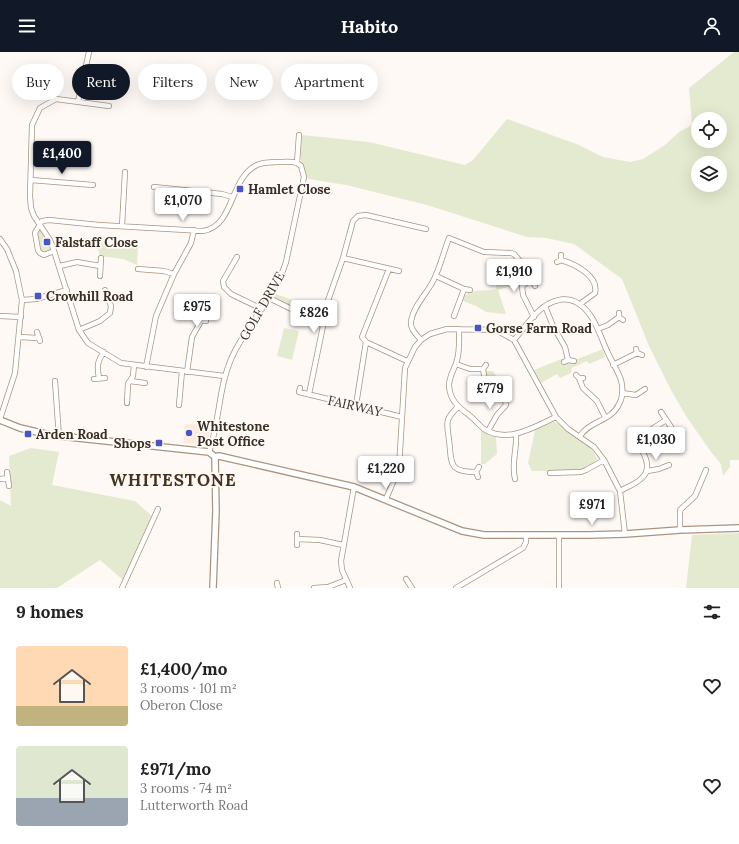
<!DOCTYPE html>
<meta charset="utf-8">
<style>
body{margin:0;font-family:Lora,serif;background:#f2f2f2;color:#222;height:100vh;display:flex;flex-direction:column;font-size:15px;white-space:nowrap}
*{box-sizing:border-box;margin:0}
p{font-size:13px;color:#767676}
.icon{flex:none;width:22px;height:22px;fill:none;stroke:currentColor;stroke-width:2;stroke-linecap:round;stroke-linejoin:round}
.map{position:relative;height:536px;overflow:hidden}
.details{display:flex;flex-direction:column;background:#fff;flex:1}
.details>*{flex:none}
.top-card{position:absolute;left:12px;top:12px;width:400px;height:36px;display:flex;gap:8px}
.buttons{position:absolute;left:691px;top:60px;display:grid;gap:8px}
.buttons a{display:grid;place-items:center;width:36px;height:36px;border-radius:50%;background:#fff;box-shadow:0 4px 16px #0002;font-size:20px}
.price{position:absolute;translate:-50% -34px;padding:0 9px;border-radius:4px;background:#fff;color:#222;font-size:13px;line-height:26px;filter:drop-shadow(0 1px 2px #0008)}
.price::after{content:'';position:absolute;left:50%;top:24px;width:12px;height:9px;margin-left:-6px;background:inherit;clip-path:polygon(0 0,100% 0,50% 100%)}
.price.selected{background:#111827;color:#fff}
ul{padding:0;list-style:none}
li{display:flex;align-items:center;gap:12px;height:100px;padding:0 16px}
li span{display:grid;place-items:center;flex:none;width:112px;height:80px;border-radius:4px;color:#555}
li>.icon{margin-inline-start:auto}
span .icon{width:48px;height:48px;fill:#fffc;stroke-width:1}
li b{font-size:17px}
h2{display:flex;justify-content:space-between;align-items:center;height:48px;padding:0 16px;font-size:17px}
.tag{padding:0 14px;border-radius:18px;background:#fff;box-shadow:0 4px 16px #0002;font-size:14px;line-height:36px}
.tag.selected{background:#111827;color:#fff}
header{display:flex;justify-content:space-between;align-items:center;height:52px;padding:0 16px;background:#111827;color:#fff;font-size:18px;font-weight:700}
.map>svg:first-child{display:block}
.built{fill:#feecdb}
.green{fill:#e4eacf;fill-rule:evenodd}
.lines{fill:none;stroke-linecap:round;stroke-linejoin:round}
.minor-casing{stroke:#aa947f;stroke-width:6}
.major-casing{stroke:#aa947f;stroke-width:8}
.minor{stroke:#fff;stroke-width:4.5}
.major{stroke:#fff;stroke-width:5.5}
.poi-dot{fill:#4855ca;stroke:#fef9f5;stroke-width:1.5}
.labels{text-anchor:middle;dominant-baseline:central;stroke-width:3.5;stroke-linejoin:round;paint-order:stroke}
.poi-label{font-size:13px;font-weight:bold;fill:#372e25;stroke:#fef9f5;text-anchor:start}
.street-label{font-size:13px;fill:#372e25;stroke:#fef9f5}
.district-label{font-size:17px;font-weight:bold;letter-spacing:1px;fill:#44311f;stroke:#fef9f5}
</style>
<header><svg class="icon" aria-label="menu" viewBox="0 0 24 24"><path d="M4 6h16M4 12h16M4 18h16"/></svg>Habito<svg class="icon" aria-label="person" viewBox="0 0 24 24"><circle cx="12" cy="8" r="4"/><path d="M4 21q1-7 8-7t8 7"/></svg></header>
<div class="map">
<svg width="739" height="536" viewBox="0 0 739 536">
<rect width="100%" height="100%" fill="#fef9f5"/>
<path class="built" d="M 185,372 L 211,374 L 207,392 L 183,391 Z"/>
<path class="green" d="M 734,0 L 739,0 L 739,408 L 730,408 L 730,415 L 723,424 L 721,412 L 711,400 L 686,364 L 671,338 L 649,294 L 622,227 L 574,192 L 546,186 L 527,185 L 427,153 L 346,133 L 309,127 C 298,117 301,97 302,83 L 369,90 L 465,113 L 473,108 L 507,67 L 579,93 L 603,105 L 630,110 L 643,107 L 665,93 L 679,80 L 692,73 L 689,36 ZM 698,67 L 720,67 L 720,89 L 698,89 ZM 698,111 L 720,111 L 720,133 L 698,133 Z
M 38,179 L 41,179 L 50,196 L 49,199 L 44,201 L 40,198 L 37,180 Z
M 96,191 L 138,194 L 137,213 L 123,207 L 100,204 Z
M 507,224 L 510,229 L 511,234 L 498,238 L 506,262 L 486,260 L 476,254 L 463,249 L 464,244 C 472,236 486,240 496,237 L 496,230 L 501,226 Z
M 276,242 L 292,248 L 290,253 L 275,246 L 275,244 Z
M 284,276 L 299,279 L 292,308 L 277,304 Z
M 603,297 L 605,305 L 589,312 L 587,309 L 572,316 L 571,321 L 560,326 L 557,322 L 541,331 L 534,318 L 564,306 L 563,310 L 565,312 Z
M 486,319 L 493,319 L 500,330 L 497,338 L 485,334 L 481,326 Z
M 553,370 L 557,371 C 568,379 596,395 597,408 C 585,424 551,418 532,419 L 528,411 L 535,378 Z
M 481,378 L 496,384 L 497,402 L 485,412 L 481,412 Z
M 31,396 L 59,400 L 52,433 L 135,449 L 153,465 L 123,528 L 100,508 L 57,536 L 0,536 L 0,448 L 11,454 L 9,404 Z
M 739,481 L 739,536 L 686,536 L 692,483 Z"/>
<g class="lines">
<g class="minor-casing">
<path id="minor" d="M 78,50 L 89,0
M 109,54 L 56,47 L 40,56 L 32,73 L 30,144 L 31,156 L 34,164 L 50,188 L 54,199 L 79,278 L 88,291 L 121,311 L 224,324
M 297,111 L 299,83
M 31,128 L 93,133
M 154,135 L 222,142 L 232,145
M 40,172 L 42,169 L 49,168 L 99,173 L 203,179 C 235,174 229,126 257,113 C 264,110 272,110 279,110 C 285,110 291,109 297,111
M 40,172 L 35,181 L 38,198 L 40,201 L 44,203 L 54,199
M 122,174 L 125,120
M 0,187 L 7,197 L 16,219 L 22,248 L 15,321 L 0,367
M 237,205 L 223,229 L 224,235 L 231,242 L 262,257
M 343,206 L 399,219
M 561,208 C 575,212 599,224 595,241 L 580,252
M 557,210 L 561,208 L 561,203
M 60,214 L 77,210 L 100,214
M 138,217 L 164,219 L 174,222
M 389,217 L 362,285 L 366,290 L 407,309
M 100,224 L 101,206
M 436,224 L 464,237 L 470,238
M 531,227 L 535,234
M 269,246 L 320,271 L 323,274 L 309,342
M 22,248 L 36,247 L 67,238
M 108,248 L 114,245
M 545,254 L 553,274 L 565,295 L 568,308
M 619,261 L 619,265 L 623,268
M 0,264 L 21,265
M 454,264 L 464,237
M 199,265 L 201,269 L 206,269
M 534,265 L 523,243 L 522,234 L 536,224
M 320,271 L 343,206 L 353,169 L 358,164 L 366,163 L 426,177
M 459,277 C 459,287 460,298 457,308 C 455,317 449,323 449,334 C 450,348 458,355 469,363 C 474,367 479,373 484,377 C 508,392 534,375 556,365
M 598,277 L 608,273 L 619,265
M 79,278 L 100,269 L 110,261 L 111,254 L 105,238
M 37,280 L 40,289
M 19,285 L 38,286
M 421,288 C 416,282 410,277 411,269 C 414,252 429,240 435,225 C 441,212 444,199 449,186 L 484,200 L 511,201 L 514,202 L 520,209
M 514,288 C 526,274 540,251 559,248 C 565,246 574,248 579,252 C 595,262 600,285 608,301 C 612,310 618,319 621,328 C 623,336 623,345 619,352 C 612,369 589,369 580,384
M 636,297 L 637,301 L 642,303
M 564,310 L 568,308 L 574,309
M 456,312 L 470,317 L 483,317
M 613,313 L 637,301
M 146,315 L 156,264 L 174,222 L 191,191 L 194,178
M 187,320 L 192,285 L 201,269
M 484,323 L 483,317 L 486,313
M 576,323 L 579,326 L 583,326
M 99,326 C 97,315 97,309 104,300
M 579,326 L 583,336 L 597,349 L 605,365
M 94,327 L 105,326
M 55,329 L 59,385
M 130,329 L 145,331
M 300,336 L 299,340 L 402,365
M 622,341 L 636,343 L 645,337
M 127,351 L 128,332 L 133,324 L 134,313
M 179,353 L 182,319
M 356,353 L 366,290
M 458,355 C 444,368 447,371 449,388 C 452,410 447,420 476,420
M 661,360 L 671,375 L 678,391
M 488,379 L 497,363 L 506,353 L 505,348 L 501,340
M 635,388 L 666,368
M 209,400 C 220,369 218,336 232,305 C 247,272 275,245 286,210 L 304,125 L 301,114 L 297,111
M 647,419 L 659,417 L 669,413
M 7,420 L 9,434
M 550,421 L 581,420 L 586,418 L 604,408
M 478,425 L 476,420 L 479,415
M 0,427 L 8,426
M 515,427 C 511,411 517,398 516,383
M 620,439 C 627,435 636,432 642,426 C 655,414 640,395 633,384
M 386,447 L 399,416 L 405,316 L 415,295 L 421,288 L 430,282 L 447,277 L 496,278 L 514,288 L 556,365 L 568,377 L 594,395 L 604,408 L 620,439 L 625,482
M 680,478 L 680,458 L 695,444 L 706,418
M 297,482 L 297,493
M 297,487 L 320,488 L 343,493
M 406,527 L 412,536
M 277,531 L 278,536
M 122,536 L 158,457
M 314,536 L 328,535 L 346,528
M 350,536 L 342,518 L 341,509 L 354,435
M 456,536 L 523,496 L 526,490 L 526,483
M 559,536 L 559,483"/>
</g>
<g class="major-casing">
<path id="major" d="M 0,368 L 20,376 L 50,383 L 209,400 L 215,405
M 215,405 L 219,404 L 354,435 L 462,479 L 484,483 L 590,483 L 625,482 L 680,478 L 739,476
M 213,536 L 216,459 L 215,405"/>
</g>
<use href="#minor" class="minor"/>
<use href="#major" class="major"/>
</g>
<g class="poi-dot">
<rect x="236" y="133" width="8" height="8" rx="2"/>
<rect x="43" y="186" width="8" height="8" rx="2"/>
<rect x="34" y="240" width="8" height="8" rx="2"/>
<rect x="474" y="272" width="8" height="8" rx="2"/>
<circle cx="189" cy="381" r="4"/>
<rect x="24" y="378" width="8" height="8" rx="2"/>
<rect x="155" y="387" width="8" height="8" rx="2"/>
</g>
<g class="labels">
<g class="poi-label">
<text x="248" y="137">Hamlet Close</text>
<text x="55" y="190">Falstaff Close</text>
<text x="46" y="244">Crowhill Road</text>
<text x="486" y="276">Gorse Farm Road</text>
<text x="197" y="374">Whitestone<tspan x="197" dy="15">Post Office</tspan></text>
<text x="36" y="382">Arden Road</text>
<text x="151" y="391" text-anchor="end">Shops</text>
</g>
<g class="street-label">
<text transform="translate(262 254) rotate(-60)">GOLF DRIVE</text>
<text transform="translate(355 354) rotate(13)">FAIRWAY</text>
</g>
<g class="district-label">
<text x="173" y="428">WHITESTONE</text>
</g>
</g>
</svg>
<div class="buttons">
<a><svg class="icon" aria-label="locate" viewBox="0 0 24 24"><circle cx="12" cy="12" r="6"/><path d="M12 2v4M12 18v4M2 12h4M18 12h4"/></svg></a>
<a><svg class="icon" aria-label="layers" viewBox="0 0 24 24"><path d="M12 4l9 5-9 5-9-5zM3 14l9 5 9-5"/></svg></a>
</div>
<b class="price selected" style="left:62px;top:123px">£1,400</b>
<b class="price" style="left:183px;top:170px">£1,070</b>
<b class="price" style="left:514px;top:241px">£1,910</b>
<b class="price" style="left:197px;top:276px">£975</b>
<b class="price" style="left:314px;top:282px">£826</b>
<b class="price" style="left:490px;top:358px">£779</b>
<b class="price" style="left:656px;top:409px">£1,030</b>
<b class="price" style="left:386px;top:438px">£1,220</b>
<b class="price" style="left:592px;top:474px">£971</b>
<div class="top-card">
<a class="tag">Buy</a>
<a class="tag selected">Rent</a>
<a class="tag">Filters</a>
<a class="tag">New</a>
<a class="tag">Apartment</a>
</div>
</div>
<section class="details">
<h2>9 homes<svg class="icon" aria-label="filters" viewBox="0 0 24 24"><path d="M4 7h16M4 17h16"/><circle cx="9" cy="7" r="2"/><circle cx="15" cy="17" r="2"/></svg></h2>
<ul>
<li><span style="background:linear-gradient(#ffd9b3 75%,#c2b280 0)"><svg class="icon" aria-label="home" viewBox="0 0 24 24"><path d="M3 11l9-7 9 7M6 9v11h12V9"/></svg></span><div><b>£1,400/mo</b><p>3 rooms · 101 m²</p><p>Oberon Close</p></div><svg class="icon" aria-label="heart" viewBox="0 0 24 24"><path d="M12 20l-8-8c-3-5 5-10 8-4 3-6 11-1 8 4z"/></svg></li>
<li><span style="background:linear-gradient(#dfe7d0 65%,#9aa5b1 0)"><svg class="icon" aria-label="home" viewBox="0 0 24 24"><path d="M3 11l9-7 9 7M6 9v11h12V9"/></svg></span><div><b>£971/mo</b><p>3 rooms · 74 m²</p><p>Lutterworth Road</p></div><svg class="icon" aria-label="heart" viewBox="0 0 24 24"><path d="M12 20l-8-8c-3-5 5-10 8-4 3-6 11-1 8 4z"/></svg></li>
</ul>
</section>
